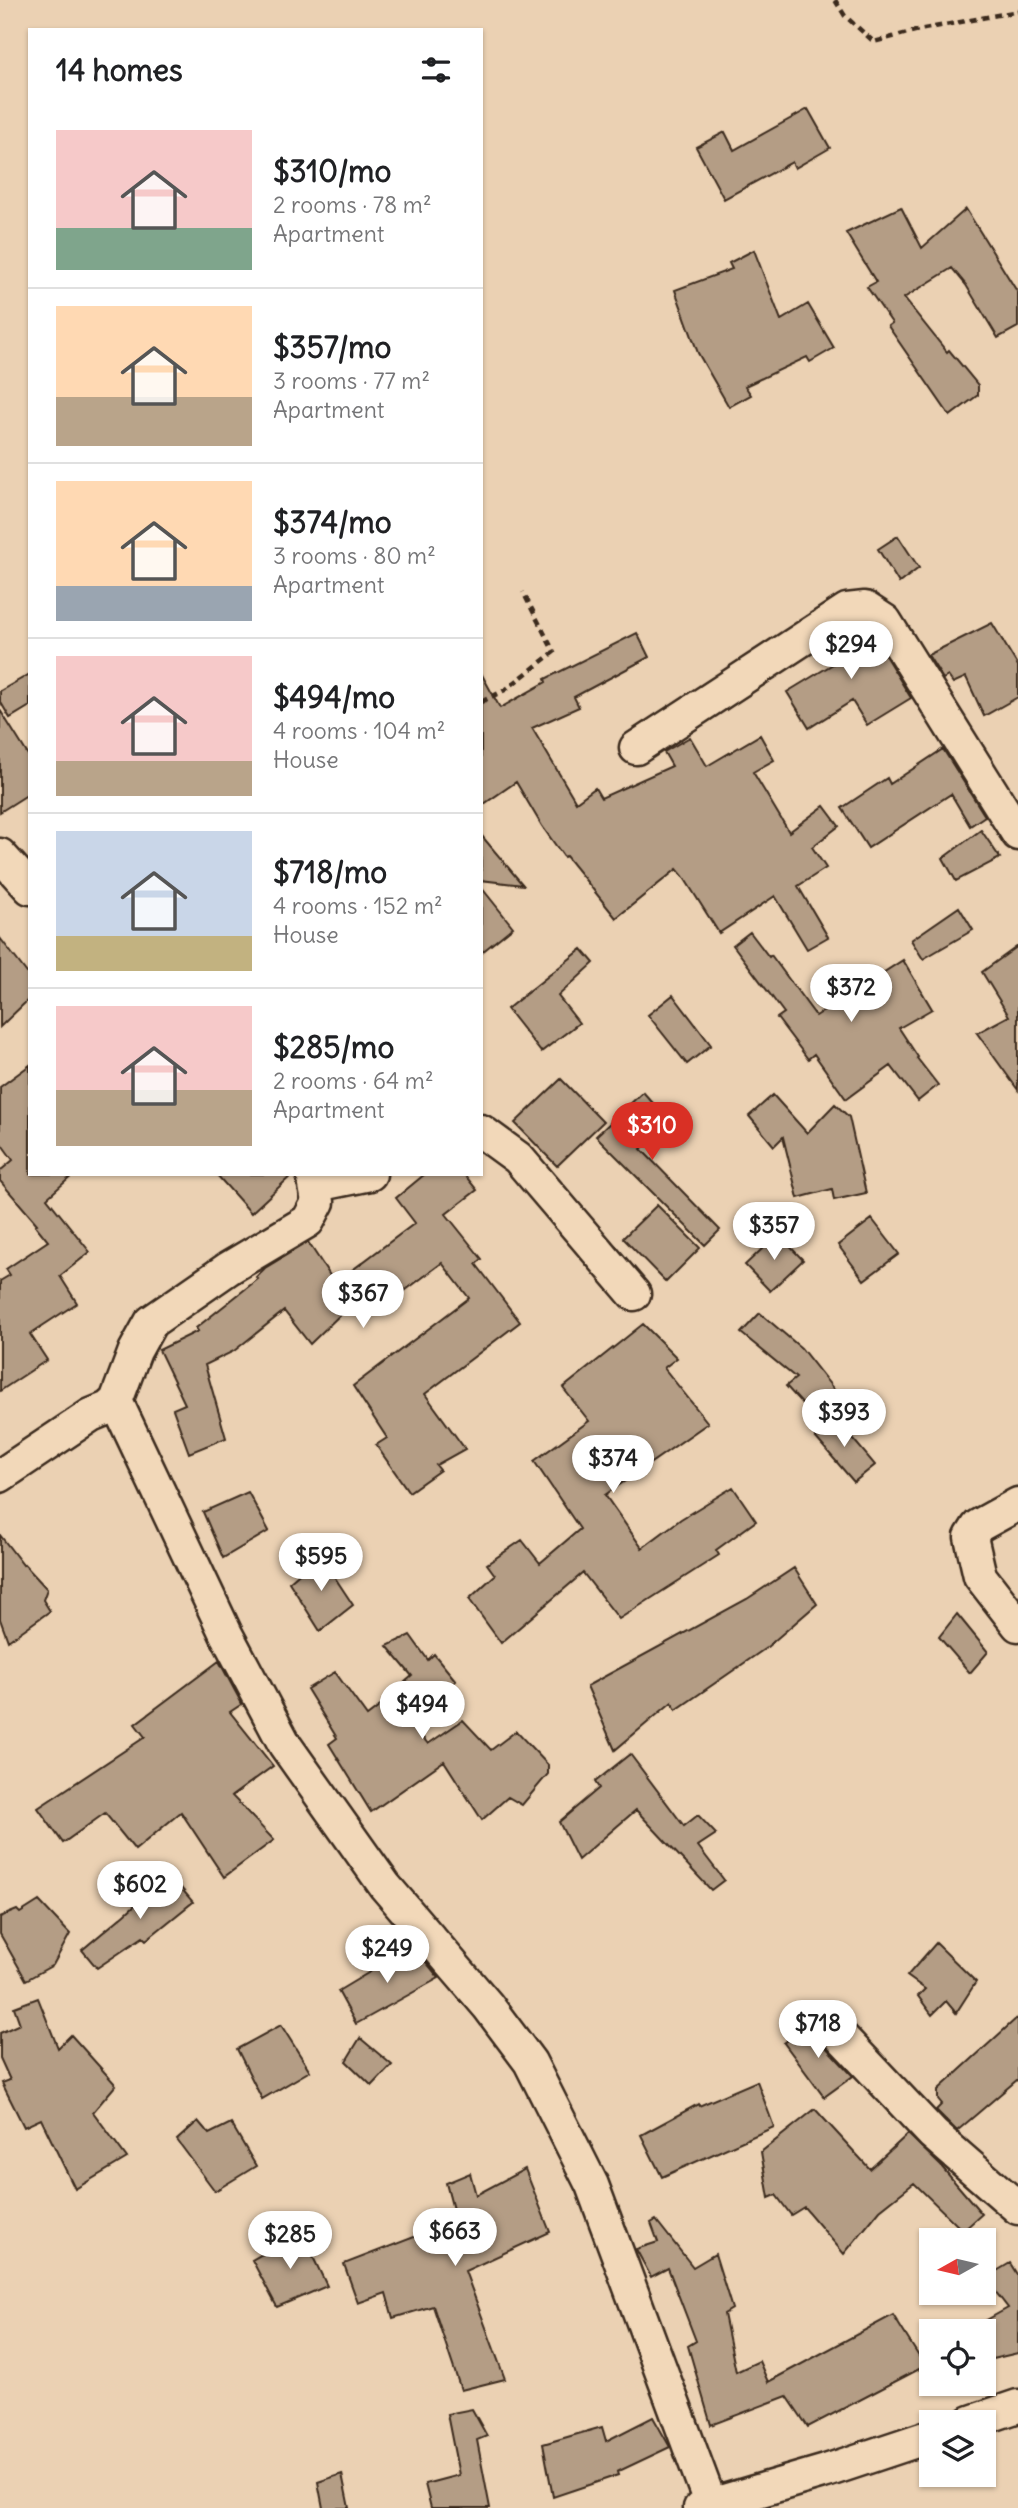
<!DOCTYPE html>
<meta charset="utf-8">
<style>
body{margin:0;font-family:Delius,sans-serif;background:#f2f2f2;color:#202124;height:100vh;display:flex;flex-direction:column;font-size:26px;white-space:nowrap}
*{box-sizing:border-box;margin:0}
p{font-size:23px;color:#757577}
.icon{flex:none;width:38px;height:38px;fill:none;stroke:currentColor;stroke-width:2;stroke-linecap:round;stroke-linejoin:round}
.map{position:relative;flex:1;overflow:hidden}
.details{position:absolute;left:28px;top:28px;width:455px;height:1148px;display:flex;flex-direction:column;background:#fff;border-radius:0px;box-shadow:0 2px 5px #0004}
.details>*{flex:none}
.needle{width:46px;rotate:262deg}
.buttons{position:absolute;left:919px;top:2228px;display:grid;gap:14px}
.buttons a{display:grid;place-items:center;width:77px;height:77px;border-radius:0px;background:#fff;box-shadow:0 2px 5px #0004;font-size:35px}
.price{position:absolute;translate:-50% -60px;padding:0 16px;border-radius:24px;background:#fff;color:#222;font-size:23px;line-height:46px;filter:drop-shadow(0 2px 4px #0008)}
.price::after{content:'';position:absolute;left:50%;top:42px;width:21px;height:16px;margin-left:-10px;background:inherit;clip-path:polygon(0 0,100% 0,50% 100%)}
.price.on{background:#d93025;color:#fff}
ul{padding:0;list-style:none}
li{display:flex;align-items:center;gap:21px;height:175px;padding:0 28px}
li+li{border-top:2px solid #e0e0e0}
li span{display:grid;place-items:center;flex:none;width:196px;height:140px;border-radius:0px;color:#555}
li>.icon{margin-inline-start:auto}
span .icon{width:84px;height:84px;fill:#fffc;stroke-width:1}
li b{font-size:30px}
h2{display:flex;justify-content:space-between;align-items:center;height:84px;padding:0 28px;font-size:30px}
.map>svg:first-child{display:block}
.building{fill:#b49d85;stroke:#3b2a1e;stroke-width:2}
.lines{fill:none;stroke-linecap:round;stroke-linejoin:round}
.minor-casing{stroke:#3b2a1e;stroke-width:37}
.path{stroke:#3b2a1e;stroke-width:4.5;stroke-dasharray:7 5;stroke-linecap:butt}
.minor{stroke:#f2d8b9;stroke-width:32}
</style>
<div class="map">
<svg width="1018" height="2508" viewBox="0 0 1018 2508">
<rect width="100%" height="100%" fill="#ebd1b3"/>
<filter id="ink" filterUnits="userSpaceOnUse"><feTurbulence type="fractalNoise" baseFrequency=".0143" numOctaves="2"/><feDisplacementMap in="SourceGraphic" scale="14" xChannelSelector="R" yChannelSelector="G"/><feConvolveMatrix kernelMatrix="1 2 1 2 8 2 1 2 1" color-interpolation-filters="sRGB"/></filter>
<g filter="url(#ink)">
<path class="building" d="M 808,109 L 830,148 L 795,168 L 792,162 L 724,199 L 696,147 L 725,132 L 734,150 Z
M 901,207 L 922,248 L 966,209 L 1018,293 L 1018,327 L 998,338 L 966,285 L 952,268 L 904,298 L 947,352 L 949,350 L 978,385 L 978,395 L 950,416 L 888,326 L 892,323 L 867,287 L 876,282 L 846,233 Z
M 754,250 L 781,320 L 808,304 L 834,348 L 810,362 L 807,357 L 745,386 L 751,395 L 729,407 L 698,353 L 675,290 L 732,269 L 729,263 Z
M 898,536 L 919,568 L 899,583 L 878,549 Z
M 992,623 L 1018,666 L 1018,697 L 984,716 L 966,677 L 953,683 L 948,676 L 943,679 L 928,655 Z
M 860,627 L 872,634 L 911,698 L 867,725 L 852,701 L 809,728 L 787,692 L 833,664 L 823,648 L 853,628 Z
M 637,633 L 649,657 L 574,697 L 579,707 L 532,728 L 576,802 L 595,788 L 601,798 L 672,766 L 664,752 L 690,737 L 707,766 L 760,735 L 774,760 L 753,772 L 789,832 L 824,806 L 839,826 L 812,847 L 826,868 L 798,886 L 828,937 L 807,949 L 775,896 L 719,933 L 683,876 L 677,869 L 616,918 L 566,856 L 564,857 L 542,826 L 516,782 L 481,806 L 481,673 L 500,708 L 546,682 L 545,679 Z
M 30,674 L 30,706 L 10,718 L 0,701 L 0,691 Z
M 0,710 L 30,758 L 30,793 L 0,812 Z
M 943,749 L 985,816 L 970,826 L 951,794 L 868,848 L 842,808 L 887,778 L 890,784 Z
M 981,830 L 1000,858 L 956,881 L 943,858 Z
M 481,835 L 523,885 L 481,880 Z
M 481,887 L 513,927 L 481,953 Z
M 959,907 L 973,930 L 923,959 L 911,940 Z
M 750,932 L 769,957 L 771,955 L 816,1016 L 903,960 L 932,1009 L 899,1028 L 918,1057 L 917,1058 L 938,1085 L 918,1101 L 891,1066 L 846,1099 L 814,1054 L 808,1059 L 777,1018 L 784,1013 L 733,945 Z
M 0,938 L 30,977 L 30,998 L 0,1027 Z
M 1018,946 L 1018,1090 L 977,1033 L 1009,1016 L 982,972 Z
M 582,949 L 594,963 L 558,996 L 579,1023 L 541,1052 L 507,1009 Z
M 673,995 L 711,1045 L 687,1064 L 648,1015 Z
M 30,1065 L 30,1174 L 74,1174 L 47,1198 L 90,1252 L 60,1276 L 77,1303 L 30,1334 L 47,1360 L 0,1391 L 0,1281 L 10,1275 L 6,1269 L 48,1241 L 35,1225 L 37,1224 L 0,1181 L 0,1171 L 13,1160 L 0,1142 L 0,1087 Z
M 561,1079 L 603,1122 L 557,1166 L 515,1123 Z
M 643,1092 L 670,1122 L 641,1149 L 720,1230 L 705,1245 L 596,1136 Z
M 773,1095 L 807,1133 L 835,1104 L 849,1117 L 866,1193 L 834,1200 L 832,1189 L 798,1198 L 783,1137 L 774,1146 L 749,1116 Z
M 216,1174 L 293,1174 L 251,1213 Z
M 425,1174 L 464,1174 L 477,1190 L 446,1214 L 482,1259 L 476,1264 L 520,1322 L 425,1394 L 465,1449 L 436,1465 L 440,1470 L 409,1492 L 376,1445 L 387,1438 L 353,1386 L 469,1298 L 442,1263 L 395,1298 L 379,1277 L 310,1344 L 284,1311 L 234,1351 L 205,1365 L 226,1438 L 189,1453 L 173,1409 L 185,1404 L 159,1350 L 198,1331 L 196,1328 L 258,1279 L 256,1277 L 265,1268 L 308,1242 L 335,1283 L 415,1223 L 396,1198 Z
M 657,1205 L 700,1248 L 666,1282 L 623,1238 Z
M 872,1219 L 899,1254 L 864,1280 L 838,1245 Z
M 778,1234 L 803,1260 L 770,1291 L 745,1265 Z
M 760,1313 L 801,1348 L 847,1406 L 839,1413 L 833,1408 L 816,1419 L 786,1386 L 796,1378 L 741,1333 Z
M 643,1324 L 677,1358 L 664,1368 L 708,1423 L 605,1495 L 642,1548 L 681,1519 L 733,1487 L 756,1521 L 716,1550 L 719,1555 L 619,1619 L 583,1573 L 501,1643 L 469,1599 L 495,1575 L 487,1564 L 522,1540 L 540,1563 L 580,1529 L 534,1461 L 589,1421 L 563,1388 Z
M 833,1415 L 875,1465 L 854,1482 L 815,1437 Z
M 248,1492 L 269,1531 L 223,1558 L 203,1512 Z
M 0,1535 L 23,1565 L 24,1564 L 47,1589 L 43,1600 L 50,1611 L 8,1641 L 0,1619 Z
M 320,1555 L 353,1605 L 320,1631 L 289,1582 Z
M 794,1568 L 817,1604 L 766,1648 L 676,1710 L 672,1702 L 615,1750 L 587,1686 L 747,1599 Z
M 957,1614 L 988,1652 L 970,1673 L 939,1637 Z
M 410,1635 L 428,1660 L 434,1654 L 456,1681 L 449,1687 L 460,1702 L 444,1715 L 433,1701 L 410,1721 L 428,1744 L 463,1720 L 491,1750 L 516,1731 L 548,1765 L 548,1774 L 522,1805 L 508,1797 L 482,1820 L 444,1761 L 371,1812 L 329,1744 L 337,1738 L 307,1689 L 335,1672 L 367,1716 L 408,1685 L 405,1682 L 412,1676 L 387,1646 Z
M 219,1661 L 242,1704 L 230,1712 L 273,1766 L 232,1796 L 274,1840 L 224,1877 L 181,1812 L 135,1850 L 105,1813 L 63,1843 L 38,1808 L 145,1737 L 135,1724 Z
M 630,1754 L 684,1826 L 698,1815 L 716,1834 L 698,1846 L 724,1880 L 711,1890 L 636,1810 L 578,1860 L 559,1822 L 599,1788 L 595,1782 Z
M 169,1874 L 193,1902 L 146,1940 L 143,1937 L 97,1968 L 82,1950 L 125,1914 Z
M 39,1901 L 70,1934 L 53,1965 L 26,1980 L 0,1934 L 0,1917 L 17,1910 L 20,1913 Z
M 936,1943 L 976,1982 L 956,2013 L 946,2001 L 932,2015 L 918,1996 L 925,1989 L 907,1976 Z
M 413,1946 L 439,1978 L 356,2024 L 338,1991 Z
M 38,1998 L 58,2048 L 71,2035 L 116,2085 L 93,2112 L 127,2158 L 75,2189 L 41,2119 L 24,2127 L 2,2083 L 10,2080 L 0,2058 L 0,2033 L 20,2024 L 14,2007 Z
M 1018,2017 L 1018,2079 L 957,2131 L 936,2110 L 942,2104 L 938,2099 L 938,2090 Z
M 818,2018 L 815,2032 L 819,2040 L 853,2076 L 824,2097 L 784,2043 Z
M 281,2025 L 310,2071 L 262,2099 L 237,2049 Z
M 360,2038 L 392,2065 L 372,2086 L 346,2061 Z
M 757,2081 L 774,2127 L 662,2177 L 641,2135 L 698,2104 L 699,2106 Z
M 815,2109 L 870,2169 L 908,2134 L 941,2166 L 982,2214 L 963,2231 L 914,2183 L 880,2210 L 844,2254 L 804,2207 L 791,2215 L 776,2195 L 769,2198 L 761,2152 Z
M 198,2121 L 209,2134 L 231,2123 L 256,2166 L 215,2191 L 177,2140 Z
M 525,2169 L 550,2232 L 465,2271 L 505,2379 L 461,2390 L 433,2306 L 393,2318 L 386,2293 L 358,2303 L 344,2264 L 456,2221 L 446,2183 L 470,2173 L 476,2195 Z
M 656,2220 L 693,2267 L 715,2254 L 732,2309 L 724,2314 L 736,2372 L 759,2361 L 768,2382 L 893,2315 L 925,2366 L 808,2427 L 787,2396 L 711,2425 L 688,2346 L 696,2341 L 668,2268 L 651,2277 L 636,2249 L 658,2242 L 651,2223 Z
M 301,2232 L 327,2286 L 277,2307 L 252,2260 Z
M 1010,2263 L 1018,2276 L 1018,2353 L 992,2359 L 984,2343 L 984,2331 L 977,2331 L 974,2327 L 1008,2308 L 985,2278 Z
M 472,2409 L 487,2436 L 477,2440 L 490,2508 L 431,2508 L 425,2484 L 459,2475 L 447,2414 Z
M 653,2417 L 670,2447 L 617,2472 L 618,2475 L 553,2497 L 543,2444 L 602,2427 L 606,2441 Z
M 342,2474 L 349,2508 L 323,2508 L 318,2482 Z"/>
<g class="lines">
<g class="minor-casing">
<path id="minor" d="M 636,748 L 847,610 L 865,608 L 885,621 L 1018,834
M 0,855 L 30,888
M 481,1131 L 518,1158 L 634,1294
M 316,1185 L 370,1174
M 116,1401 L 226,1634 L 285,1745 L 385,1886 L 488,2006 L 530,2062 L 592,2185 L 711,2505
M 0,1476 L 91,1415 L 108,1408 L 116,1401 L 135,1351 L 151,1322 L 229,1268 L 308,1221 L 318,1202 L 313,1174
M 1018,1504 L 978,1526 L 971,1537 L 980,1576 L 1018,1625
M 833,2028 L 933,2134 L 1018,2208
M 971,2422 L 1018,2406
M 700,2508 L 826,2471 L 931,2436"/>
</g>
<path class="path" d="M 835,0 L 845,16 L 874,42 L 919,30 L 1018,11
M 481,702 L 505,690 L 554,652 L 523,592"/>
<use href="#minor" class="minor"/>
</g>
</g>
</svg>
<div class="buttons">
<a><svg class="needle" viewBox="-14 -14 28 28"><path d="M0-13l5 13h-10z" fill="#e53935"/><path d="M0 13l5-13h-10z" fill="#757577"/></svg></a>
<a><svg class="icon" aria-label="locate" viewBox="0 0 24 24"><circle cx="12" cy="12" r="6"/><path d="M12 2v4M12 18v4M2 12h4M18 12h4"/></svg></a>
<a><svg class="icon" aria-label="layers" viewBox="0 0 24 24"><path d="M12 4l9 5-9 5-9-5zM3 14l9 5 9-5"/></svg></a>
</div>
<b class="price" style="left:851px;top:681px">$294</b>
<b class="price" style="left:851px;top:1024px">$372</b>
<b class="price on" style="left:652px;top:1162px">$310</b>
<b class="price" style="left:774px;top:1262px">$357</b>
<b class="price" style="left:363px;top:1330px">$367</b>
<b class="price" style="left:844px;top:1449px">$393</b>
<b class="price" style="left:613px;top:1495px">$374</b>
<b class="price" style="left:321px;top:1593px">$595</b>
<b class="price" style="left:422px;top:1741px">$494</b>
<b class="price" style="left:140px;top:1921px">$602</b>
<b class="price" style="left:387px;top:1985px">$249</b>
<b class="price" style="left:818px;top:2060px">$718</b>
<b class="price" style="left:455px;top:2268px">$663</b>
<b class="price" style="left:290px;top:2271px">$285</b>
<section class="details">
<h2>14 homes<svg class="icon" aria-label="filters" viewBox="0 0 24 24"><path d="M4 7h16M4 17h16"/><circle cx="9" cy="7" r="2"/><circle cx="15" cy="17" r="2"/></svg></h2>
<ul>
<li><span style="background:linear-gradient(#f6c9c9 70%,#7fa58c 0)"><svg class="icon" aria-label="home" viewBox="0 0 24 24"><path d="M3 11l9-7 9 7M6 9v11h12V9"/></svg></span><div><b>$310/mo</b><p>2 rooms · 78 m²</p><p>Apartment</p></div></li>
<li><span style="background:linear-gradient(#ffd9b3 65%,#b9a48a 0)"><svg class="icon" aria-label="home" viewBox="0 0 24 24"><path d="M3 11l9-7 9 7M6 9v11h12V9"/></svg></span><div><b>$357/mo</b><p>3 rooms · 77 m²</p><p>Apartment</p></div></li>
<li><span style="background:linear-gradient(#ffd9b3 75%,#9aa5b1 0)"><svg class="icon" aria-label="home" viewBox="0 0 24 24"><path d="M3 11l9-7 9 7M6 9v11h12V9"/></svg></span><div><b>$374/mo</b><p>3 rooms · 80 m²</p><p>Apartment</p></div></li>
<li><span style="background:linear-gradient(#f6c9c9 75%,#b9a48a 0)"><svg class="icon" aria-label="home" viewBox="0 0 24 24"><path d="M3 11l9-7 9 7M6 9v11h12V9"/></svg></span><div><b>$494/mo</b><p>4 rooms · 104 m²</p><p>House</p></div></li>
<li><span style="background:linear-gradient(#c9d6e8 75%,#c2b280 0)"><svg class="icon" aria-label="home" viewBox="0 0 24 24"><path d="M3 11l9-7 9 7M6 9v11h12V9"/></svg></span><div><b>$718/mo</b><p>4 rooms · 152 m²</p><p>House</p></div></li>
<li><span style="background:linear-gradient(#f6c9c9 60%,#b9a48a 0)"><svg class="icon" aria-label="home" viewBox="0 0 24 24"><path d="M3 11l9-7 9 7M6 9v11h12V9"/></svg></span><div><b>$285/mo</b><p>2 rooms · 64 m²</p><p>Apartment</p></div></li>
</ul>
</section>
</div>
